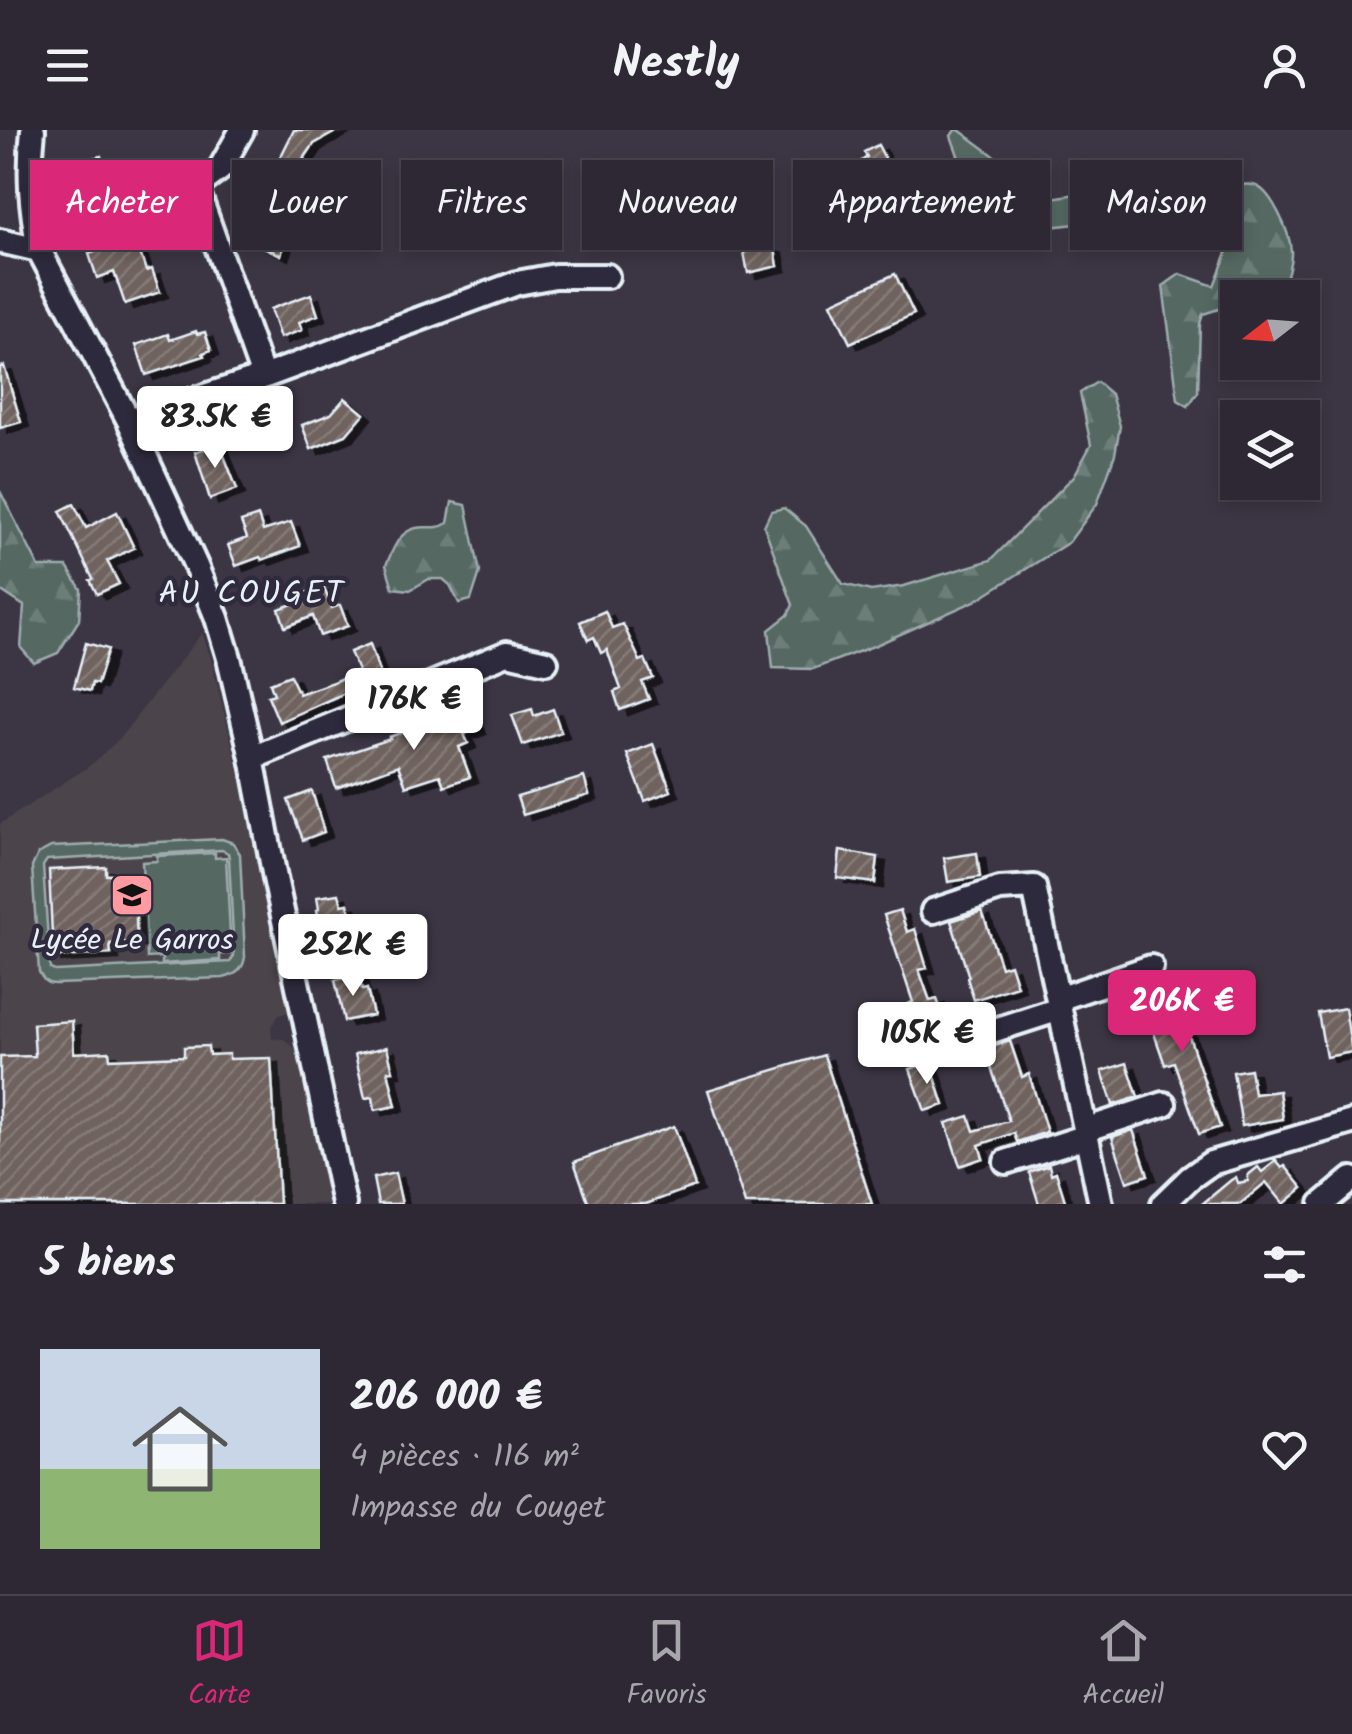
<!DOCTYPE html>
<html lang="fr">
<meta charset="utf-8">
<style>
body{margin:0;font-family:Kalam,sans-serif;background:#35303b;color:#f1f3f6;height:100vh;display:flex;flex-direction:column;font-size:38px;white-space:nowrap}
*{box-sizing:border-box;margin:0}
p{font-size:32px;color:#a7a6ac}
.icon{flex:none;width:55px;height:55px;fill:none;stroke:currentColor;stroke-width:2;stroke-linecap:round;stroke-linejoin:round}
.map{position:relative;height:1074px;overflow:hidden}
.details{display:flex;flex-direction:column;background:#2d2833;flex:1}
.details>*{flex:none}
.banner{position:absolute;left:30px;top:30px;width:1292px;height:90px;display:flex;gap:20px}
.needle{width:65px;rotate:253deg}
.tools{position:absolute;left:1220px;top:150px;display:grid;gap:20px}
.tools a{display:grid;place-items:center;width:100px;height:100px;border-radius:0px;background:#2d2833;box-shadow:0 5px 15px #0003,0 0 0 2px #48444e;font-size:50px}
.price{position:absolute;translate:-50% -85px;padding:0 22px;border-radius:10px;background:#fff;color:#222;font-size:32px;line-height:65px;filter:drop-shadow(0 2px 5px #0008)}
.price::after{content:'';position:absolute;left:50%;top:60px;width:30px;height:22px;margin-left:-15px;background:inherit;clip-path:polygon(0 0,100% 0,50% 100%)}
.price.current{background:#db2777;color:#fff}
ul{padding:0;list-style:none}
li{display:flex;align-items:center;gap:30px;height:250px;padding:0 40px}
li span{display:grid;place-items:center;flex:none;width:280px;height:200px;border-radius:0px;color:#555}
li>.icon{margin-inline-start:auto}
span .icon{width:120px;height:120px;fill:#fffc;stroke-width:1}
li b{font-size:42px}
h2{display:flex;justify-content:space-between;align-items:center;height:120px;padding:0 40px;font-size:42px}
.chip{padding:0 35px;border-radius:0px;background:#2d2833;box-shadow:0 5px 15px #0003,0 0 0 2px #48444e;font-size:35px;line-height:90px}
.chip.current{background:#db2777;color:#fff}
header{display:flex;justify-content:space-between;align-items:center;height:130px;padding:0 40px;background:#2d2833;font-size:45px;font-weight:600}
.tabs{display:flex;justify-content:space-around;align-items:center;height:140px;border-top:2px solid #48444e;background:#2d2833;font-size:28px;color:#a7a6ac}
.tabs a{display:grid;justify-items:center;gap:5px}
.tabs .current{color:#db2777}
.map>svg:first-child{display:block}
.built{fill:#4c444c}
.forest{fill:url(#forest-firs);stroke:#9eacad;stroke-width:2.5}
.pitch{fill:#546862;stroke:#9eacad;stroke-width:2.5;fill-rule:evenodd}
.building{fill:url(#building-hatch);stroke:#e8f1f8;stroke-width:2.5;filter:url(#shadow)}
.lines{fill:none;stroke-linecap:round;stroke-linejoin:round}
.minor-casing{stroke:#e8f1f8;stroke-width:30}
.minor{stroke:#2f2a3d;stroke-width:22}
.labels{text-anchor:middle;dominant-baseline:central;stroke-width:9;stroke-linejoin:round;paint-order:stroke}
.poi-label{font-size:30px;fill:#e8f1f8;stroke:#2f2a3d}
.neighbourhood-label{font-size:32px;letter-spacing:2.5px;fill:#e8f1f8;stroke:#2f2a3d}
</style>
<header><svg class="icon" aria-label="menu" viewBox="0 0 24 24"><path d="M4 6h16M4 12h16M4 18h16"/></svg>Nestly<svg class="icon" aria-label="person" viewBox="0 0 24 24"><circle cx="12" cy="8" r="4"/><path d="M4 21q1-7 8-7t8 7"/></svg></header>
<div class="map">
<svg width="1352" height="1074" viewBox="0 0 1352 1074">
<defs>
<pattern id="forest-firs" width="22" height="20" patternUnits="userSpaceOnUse" patternTransform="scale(2.5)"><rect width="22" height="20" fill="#546862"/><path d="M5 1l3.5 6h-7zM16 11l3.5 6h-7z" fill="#6d7e79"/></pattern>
<pattern id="building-hatch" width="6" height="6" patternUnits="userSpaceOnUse" patternTransform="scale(2.5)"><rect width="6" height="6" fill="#70645f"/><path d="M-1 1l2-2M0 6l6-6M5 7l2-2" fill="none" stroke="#847b77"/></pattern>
<filter id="shadow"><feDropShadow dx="8" dy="5" stdDeviation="0" flood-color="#0009"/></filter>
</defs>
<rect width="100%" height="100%" fill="#3c3644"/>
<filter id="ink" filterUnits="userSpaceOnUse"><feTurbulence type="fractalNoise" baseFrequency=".01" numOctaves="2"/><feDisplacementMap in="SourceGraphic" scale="20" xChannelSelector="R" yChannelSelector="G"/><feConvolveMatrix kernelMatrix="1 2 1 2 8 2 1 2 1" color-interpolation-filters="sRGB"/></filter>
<g filter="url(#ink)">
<path class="built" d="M 202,503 L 211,529 L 242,656 L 278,836 L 283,842 L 292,881 L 279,885 L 271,897 L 272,909 L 284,909 L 299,922 L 332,1074 L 0,1074 L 0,694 L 91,635 L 119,609 Z"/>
<path class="forest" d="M 955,0 L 959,0 L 1052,68 L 1101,60 L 1106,81 L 1085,93 L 1013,101 L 970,101 L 962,80 L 959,28 L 951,6 Z
M 1182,43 L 1214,63 C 1226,59 1240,53 1253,55 C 1271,58 1290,103 1291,121 C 1292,135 1284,154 1280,167 L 1238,168 L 1237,192 L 1222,178 L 1203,184 L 1200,194 L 1198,262 L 1188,276 L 1178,270 L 1163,156 L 1180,144 L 1214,156 L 1233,107 L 1140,62 L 1134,46 Z
M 1097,252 L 1111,264 L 1120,296 L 1115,324 L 1097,374 L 1069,412 L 975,471 L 876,515 L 813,539 L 773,538 L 769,500 L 788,485 L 793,475 L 764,396 L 771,381 L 784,378 L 806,396 L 843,454 L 871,461 L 904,456 L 991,430 L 1074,346 L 1091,315 L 1080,263 Z
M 0,361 L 39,437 L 67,437 L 81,459 L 79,490 L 58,523 L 34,533 L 21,518 L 24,476 L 0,460 Z
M 452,372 L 466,375 L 480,442 L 471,470 L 459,473 L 450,455 L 443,449 L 429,449 L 410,460 L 393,458 L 386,435 C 393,420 398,402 416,398 C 429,395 434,401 448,393 Z"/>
<path class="pitch" d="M 222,709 L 233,713 L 240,724 L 245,827 C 243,840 236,845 223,848 L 55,854 C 46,854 43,850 39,842 L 32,737 L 38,724 L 51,717 ZM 222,720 L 228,723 L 229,728 L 234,826 L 230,832 L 55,841 L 50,839 L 43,736 L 47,730 Z
M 215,723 L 215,728 L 226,727 L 231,824 L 220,824 L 220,830 L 162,834 L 162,827 L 147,828 L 142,732 L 157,731 L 157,726 Z"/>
<path class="building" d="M 294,0 L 339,0 L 314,14 L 297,39 L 280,28 Z
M 878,15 L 896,50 L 863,68 L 876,87 L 856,99 L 839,72 L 832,103 L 820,100 L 812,102 L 796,79 L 867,27 L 864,22 Z
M 101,26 L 108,52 L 121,49 L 129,77 L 88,88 L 73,33 Z
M 287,42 L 293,58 L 272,66 L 281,95 L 286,96 L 288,103 L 281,125 L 259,115 L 266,110 L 250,60 L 258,57 L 257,53 Z
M 135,108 L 146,141 L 152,139 L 160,162 L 125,174 L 114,142 L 97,148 L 89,124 Z
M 760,115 L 775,119 L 778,136 L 748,143 L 743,118 Z
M 895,144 L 914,184 L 850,213 L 831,173 Z
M 311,164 L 318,185 L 299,192 L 302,200 L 280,208 L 270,179 Z
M 196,201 L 197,204 L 205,202 L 211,220 L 203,223 L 204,226 L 146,245 L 136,215 L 168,204 L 170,210 Z
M 4,236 L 21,292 L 0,298 L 0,237 Z
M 345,268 L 364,284 L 346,305 L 311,319 L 302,295 L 331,284 Z
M 219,313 L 237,359 L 210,369 L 195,322 Z
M 74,374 L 86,398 L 117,382 L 134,418 L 107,431 L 119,454 L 97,464 L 90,450 L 93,449 L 60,381 Z
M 258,386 L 263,401 L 291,392 L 300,416 L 262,430 L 260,427 L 236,436 L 228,415 L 247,408 L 241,392 Z
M 323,456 L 332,478 L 340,475 L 348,496 L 320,506 L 313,486 L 285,497 L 279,479 L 303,470 L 301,465 Z
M 605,481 L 612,498 L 623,494 L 640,531 L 645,529 L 653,548 L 642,552 L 649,569 L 620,580 L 614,562 L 621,559 L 607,520 L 601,523 L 594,507 L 588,510 L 580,492 Z
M 86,513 L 108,519 L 97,554 L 92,553 L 90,561 L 74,557 Z
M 370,514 L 381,547 L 279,592 L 268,566 L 274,564 L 270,553 L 290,545 L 299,564 L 333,552 L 358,541 L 350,522 Z
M 467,572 L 478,599 L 464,604 L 468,613 L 459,617 L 470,647 L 444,656 L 440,645 L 406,656 L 398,635 L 336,658 L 327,630 L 390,609 L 389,607 L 445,587 L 443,582 Z
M 532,579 L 534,586 L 553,579 L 561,602 L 523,615 L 512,585 Z
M 653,614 L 671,661 L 645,671 L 627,624 Z
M 584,647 L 589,665 L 523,685 L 517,667 Z
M 312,661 L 324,702 L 303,710 L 288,670 Z
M 840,721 L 878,727 L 875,753 L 837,748 Z
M 977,723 L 980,747 L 948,752 L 944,728 Z
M 106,737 L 106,745 L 134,744 L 137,812 L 110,814 L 111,824 L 53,827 L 49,740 Z
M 339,764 L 342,775 L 348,774 L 353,798 L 346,800 L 348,809 L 323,813 L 317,780 L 319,779 L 317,767 Z
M 900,780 L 907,802 L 915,799 L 927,838 L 919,840 L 930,871 L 937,869 L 942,883 L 935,885 L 938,893 L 922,898 L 920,895 L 890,903 L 883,885 L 913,872 L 884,785 Z
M 982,781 L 1001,837 L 1010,834 L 1017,856 L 974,870 L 967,848 L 969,847 L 951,791 Z
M 359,845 L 362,860 L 367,859 L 373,885 L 344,891 L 335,850 Z
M 1176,856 L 1186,888 L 1183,889 L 1220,997 L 1199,1004 L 1174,932 L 1165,935 L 1146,880 L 1156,877 L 1152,863 Z
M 1345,878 L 1352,922 L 1326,927 L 1318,883 Z
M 72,891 L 74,923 L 109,921 L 110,929 L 184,926 L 184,917 L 208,916 L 209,925 L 229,924 L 229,929 L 271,928 L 279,1074 L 0,1074 L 0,927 L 35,926 L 33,894 Z
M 1010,911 L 1022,947 L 1029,944 L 1047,1002 L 1017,1012 L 1014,1003 L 979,1015 L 983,1028 L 960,1036 L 946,993 L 969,986 L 974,1001 L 1009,991 L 985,919 Z
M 387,917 L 393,941 L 388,941 L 396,976 L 375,980 L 373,967 L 365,968 L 355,924 Z
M 824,925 L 872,1074 L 745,1074 L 708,960 Z
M 930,932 L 944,975 L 925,981 L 910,939 Z
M 1127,933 L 1138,967 L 1113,975 L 1102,941 Z
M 1250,939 L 1254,964 L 1279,961 L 1283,989 L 1242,996 L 1233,942 Z
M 674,996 L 695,1056 L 646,1074 L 589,1074 L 574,1032 Z
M 1133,1000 L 1148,1045 L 1127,1052 L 1112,1007 Z
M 1276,1031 L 1282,1038 L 1285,1036 L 1303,1058 L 1284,1074 L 1266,1052 L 1240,1074 L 1202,1074 L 1231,1050 L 1236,1047 L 1238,1053 L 1248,1051 L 1248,1045 L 1258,1037 L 1262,1042 Z
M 1049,1035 L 1051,1044 L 1056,1042 L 1065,1071 L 1057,1074 L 1039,1074 L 1029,1042 Z
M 395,1043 L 402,1074 L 378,1074 L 373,1048 Z"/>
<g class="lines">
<g class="minor-casing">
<path id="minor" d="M 33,0 C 28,45 31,75 39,120
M 242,0 L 220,39 L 196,57 L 263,247
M 0,111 L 39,120 L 129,291 L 196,436 L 217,488 L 229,528 L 252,628 L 275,748 L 344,1074
M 129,291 L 263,247 L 517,153 L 555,146 L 607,146
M 252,628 L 507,523 L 546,532
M 933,781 L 1000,759 L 1034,757 L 1101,1074
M 1058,869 L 1151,837
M 970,908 L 1060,879
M 1085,1000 L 1164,974
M 1006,1032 L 1087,1006
M 1163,1074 L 1190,1048 L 1211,1033 L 1352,992
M 1322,1074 L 1352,1049"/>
</g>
<use href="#minor" class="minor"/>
</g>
</g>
<defs>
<g id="school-square" transform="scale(2.25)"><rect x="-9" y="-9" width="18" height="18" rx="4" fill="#ff9aa2" stroke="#2f2a3d"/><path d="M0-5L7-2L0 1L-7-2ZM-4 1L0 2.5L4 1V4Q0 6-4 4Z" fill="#111"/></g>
</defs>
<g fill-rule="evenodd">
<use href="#school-square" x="132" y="765"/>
</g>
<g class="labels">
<g class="poi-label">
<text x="132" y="811">Lycée Le Garros</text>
</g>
<g class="neighbourhood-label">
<text x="252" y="464">AU COUGET</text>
</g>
</g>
</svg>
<div class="tools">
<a><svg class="needle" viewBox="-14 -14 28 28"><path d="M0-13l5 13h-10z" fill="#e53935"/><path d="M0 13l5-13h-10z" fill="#a7a6ac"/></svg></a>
<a><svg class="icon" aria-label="layers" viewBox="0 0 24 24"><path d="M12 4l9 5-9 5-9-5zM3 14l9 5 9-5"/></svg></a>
</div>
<b class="price" style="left:215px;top:341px">83.5K €</b>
<b class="price" style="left:414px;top:623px">176K €</b>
<b class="price" style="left:353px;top:869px">252K €</b>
<b class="price current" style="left:1182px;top:925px">206K €</b>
<b class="price" style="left:927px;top:957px">105K €</b>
<div class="banner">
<a class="chip current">Acheter</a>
<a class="chip">Louer</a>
<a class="chip">Filtres</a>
<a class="chip">Nouveau</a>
<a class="chip">Appartement</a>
<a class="chip">Maison</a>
</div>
</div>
<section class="details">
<h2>5 biens<svg class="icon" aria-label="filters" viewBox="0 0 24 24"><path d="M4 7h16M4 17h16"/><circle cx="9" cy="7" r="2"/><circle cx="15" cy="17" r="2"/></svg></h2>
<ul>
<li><span style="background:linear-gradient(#c9d6e8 60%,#8fb573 0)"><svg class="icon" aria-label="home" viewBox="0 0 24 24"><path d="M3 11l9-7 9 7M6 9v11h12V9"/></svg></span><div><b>206 000 €</b><p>4 pièces · 116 m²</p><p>Impasse du Couget</p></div><svg class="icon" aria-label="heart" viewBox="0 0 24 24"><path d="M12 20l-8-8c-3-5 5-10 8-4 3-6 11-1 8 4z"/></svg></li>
</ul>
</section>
<nav class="tabs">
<a class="current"><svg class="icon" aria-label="map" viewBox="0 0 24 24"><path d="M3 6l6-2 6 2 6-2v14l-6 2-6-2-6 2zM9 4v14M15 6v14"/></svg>Carte</a>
<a><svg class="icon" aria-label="saved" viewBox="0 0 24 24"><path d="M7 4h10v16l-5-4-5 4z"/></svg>Favoris</a>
<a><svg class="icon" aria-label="home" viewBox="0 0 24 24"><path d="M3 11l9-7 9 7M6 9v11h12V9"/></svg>Accueil</a>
</nav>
